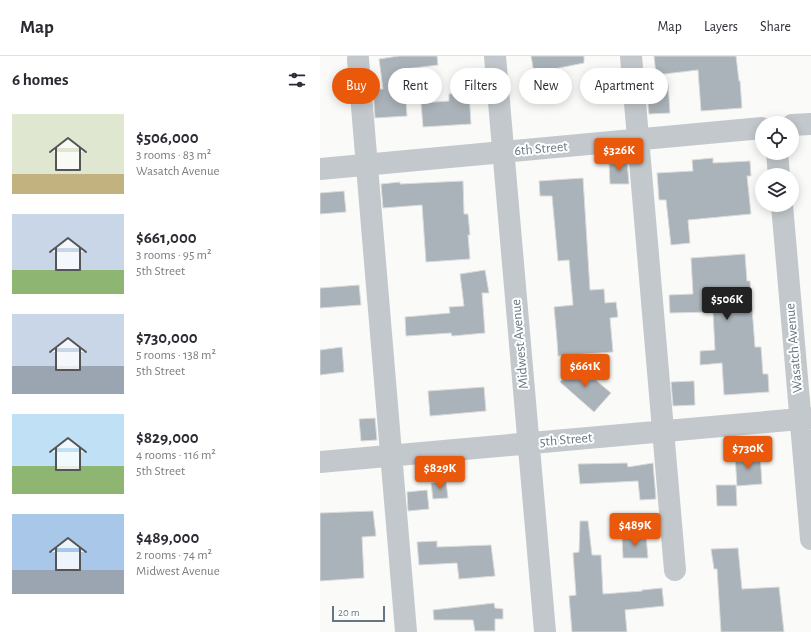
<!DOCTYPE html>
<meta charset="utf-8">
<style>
body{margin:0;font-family:"Alegreya Sans",sans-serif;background:#f7f7f7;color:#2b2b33;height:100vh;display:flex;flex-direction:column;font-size:15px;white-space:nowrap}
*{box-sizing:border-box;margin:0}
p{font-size:13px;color:#7c7c81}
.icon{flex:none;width:22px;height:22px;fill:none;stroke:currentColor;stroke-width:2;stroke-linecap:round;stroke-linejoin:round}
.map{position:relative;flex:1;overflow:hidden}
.side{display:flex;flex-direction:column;background:#fff;width:320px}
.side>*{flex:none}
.hud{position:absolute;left:12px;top:12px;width:380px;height:36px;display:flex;gap:8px}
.controls{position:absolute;left:435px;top:60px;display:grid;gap:8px}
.controls a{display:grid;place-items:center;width:44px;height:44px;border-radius:50%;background:#fff;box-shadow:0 2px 10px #0003;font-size:20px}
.scale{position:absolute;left:12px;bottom:10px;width:53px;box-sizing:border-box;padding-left:4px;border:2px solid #657683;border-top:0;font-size:11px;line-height:14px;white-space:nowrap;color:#657683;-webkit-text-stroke:3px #fff;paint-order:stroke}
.price{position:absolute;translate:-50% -34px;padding:0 9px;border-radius:4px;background:#ea580c;color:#fff;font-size:13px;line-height:26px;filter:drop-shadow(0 1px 2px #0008)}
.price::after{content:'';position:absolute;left:50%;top:24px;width:12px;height:9px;margin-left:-6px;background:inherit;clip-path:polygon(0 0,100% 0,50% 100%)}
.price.selected{background:#222;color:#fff}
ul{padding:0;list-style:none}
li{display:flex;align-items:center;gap:12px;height:100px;padding:0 12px}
li span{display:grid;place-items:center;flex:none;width:112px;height:80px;border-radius:0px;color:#555}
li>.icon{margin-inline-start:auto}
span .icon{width:48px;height:48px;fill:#fffc;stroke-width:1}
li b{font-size:17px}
h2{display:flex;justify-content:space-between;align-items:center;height:48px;padding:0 12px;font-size:17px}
.pill{padding:0 14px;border-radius:18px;background:#fff;box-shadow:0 2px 10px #0003;font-size:14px;line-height:36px}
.pill.selected{background:#ea580c;color:#fff}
header{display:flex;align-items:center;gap:24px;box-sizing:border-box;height:56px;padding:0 20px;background:#fff;border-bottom:1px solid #e1e1e2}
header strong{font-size:19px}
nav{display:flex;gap:22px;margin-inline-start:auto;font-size:14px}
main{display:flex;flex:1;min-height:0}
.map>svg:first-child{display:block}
.building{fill:#aab3b9;stroke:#dcdcda}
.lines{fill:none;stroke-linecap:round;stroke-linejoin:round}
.minor{stroke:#c3c8cc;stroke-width:22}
.labels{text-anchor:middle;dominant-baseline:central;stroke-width:4;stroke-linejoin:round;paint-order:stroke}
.street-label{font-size:14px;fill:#657683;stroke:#fff}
</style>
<header>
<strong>Map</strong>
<nav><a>Map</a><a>Layers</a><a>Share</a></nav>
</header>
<main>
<section class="side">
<h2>6 homes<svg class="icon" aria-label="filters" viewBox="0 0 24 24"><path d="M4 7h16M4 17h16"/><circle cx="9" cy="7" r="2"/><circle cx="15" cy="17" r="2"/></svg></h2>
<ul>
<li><span style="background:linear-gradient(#dfe7d0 75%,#c2b280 0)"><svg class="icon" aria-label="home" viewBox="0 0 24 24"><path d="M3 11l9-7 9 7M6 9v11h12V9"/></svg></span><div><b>$506,000</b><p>3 rooms · 83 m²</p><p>Wasatch Avenue</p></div></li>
<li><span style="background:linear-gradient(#c9d6e8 70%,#8fb573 0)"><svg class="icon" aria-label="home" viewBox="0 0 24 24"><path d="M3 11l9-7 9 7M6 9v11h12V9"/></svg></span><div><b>$661,000</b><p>3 rooms · 95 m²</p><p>5th Street</p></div></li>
<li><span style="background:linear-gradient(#c9d6e8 65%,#9aa5b1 0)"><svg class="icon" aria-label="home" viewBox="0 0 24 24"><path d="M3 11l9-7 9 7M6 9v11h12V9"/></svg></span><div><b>$730,000</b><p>5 rooms · 138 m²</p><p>5th Street</p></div></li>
<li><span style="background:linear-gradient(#bfe0f5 65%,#8fb573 0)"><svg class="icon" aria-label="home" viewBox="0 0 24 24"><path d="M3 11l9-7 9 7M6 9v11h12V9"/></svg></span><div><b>$829,000</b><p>4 rooms · 116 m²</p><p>5th Street</p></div></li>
<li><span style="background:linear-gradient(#a9c7e8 70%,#9aa5b1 0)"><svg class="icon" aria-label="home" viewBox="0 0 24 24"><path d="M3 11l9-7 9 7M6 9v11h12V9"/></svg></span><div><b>$489,000</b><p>2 rooms · 74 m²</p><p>Midwest Avenue</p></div></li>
</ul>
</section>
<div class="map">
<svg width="491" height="576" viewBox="0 0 491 576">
<rect width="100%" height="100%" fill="#fafaf8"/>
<path class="building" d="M 79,0 L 117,0 L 118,9 L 84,13 L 87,60 L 55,62 L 53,33 L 63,33 L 59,3 Z
M 211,0 L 264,0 L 264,7 L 214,17 Z
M 334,0 L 416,0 L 419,25 L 420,25 L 422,52 L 381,55 L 378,14 L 336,19 Z
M 348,28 L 350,57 L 329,58 L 326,30 Z
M 149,36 L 151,68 L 103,71 L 101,47 L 129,45 L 129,38 Z
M 393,102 L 393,107 L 430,105 L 431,120 L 427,120 L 431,158 L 368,164 L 370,187 L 351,189 L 346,144 L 339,144 L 337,117 L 373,115 L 372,104 Z
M 307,104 L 309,128 L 290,128 L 289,105 Z
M 263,122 L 270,234 L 284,233 L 285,247 L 296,246 L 298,261 L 290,262 L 293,296 L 238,300 L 237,284 L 234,251 L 253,249 L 249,204 L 238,205 L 232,140 L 220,140 L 219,125 Z
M 143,125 L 144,158 L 148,158 L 150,179 L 148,179 L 150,203 L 106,206 L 102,149 L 63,152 L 61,128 L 80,126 L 80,128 Z
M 24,135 L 26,156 L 0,158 L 0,137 Z
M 425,198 L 427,225 L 430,225 L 435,291 L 441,291 L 443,318 L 448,318 L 449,336 L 404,339 L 402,307 L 380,309 L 380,295 L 395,294 L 393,256 L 350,257 L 349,239 L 373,238 L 371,202 Z
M 165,214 L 169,237 L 162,237 L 165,277 L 132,280 L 131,277 L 86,280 L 85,261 L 130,257 L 129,251 L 144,250 L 140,218 Z
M 39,229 L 41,249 L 0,252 L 0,232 Z
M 22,291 L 24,316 L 0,319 L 0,294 Z
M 256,307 L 291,337 L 274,356 L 240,326 Z
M 374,325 L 375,349 L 353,350 L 351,326 Z
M 164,331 L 166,355 L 110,360 L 108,335 Z
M 55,362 L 57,384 L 41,385 L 39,363 Z
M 440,397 L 442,428 L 417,430 L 415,399 Z
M 307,407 L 308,411 L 333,407 L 336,443 L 320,444 L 318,425 L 260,428 L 258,408 Z
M 126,425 L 128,442 L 113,443 L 111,427 Z
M 396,429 L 416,429 L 417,450 L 397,450 Z
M 107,434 L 109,453 L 88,455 L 87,436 Z
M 53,455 L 56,480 L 42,481 L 44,522 L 0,525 L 0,457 Z
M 260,465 L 268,465 L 272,499 L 281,499 L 283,538 L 322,535 L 322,534 L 342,532 L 344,550 L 305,554 L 307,576 L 252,576 L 249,540 L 256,539 L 253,497 L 259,496 Z
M 326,480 L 328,502 L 303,502 L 302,481 Z
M 117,485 L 117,491 L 171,489 L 175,520 L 139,523 L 137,507 L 99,509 L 97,486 Z
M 418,492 L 422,533 L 459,531 L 464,576 L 401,576 L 397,513 L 394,513 L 391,493 Z
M 174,547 L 175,552 L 183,553 L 183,563 L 175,563 L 175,575 L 155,575 L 153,564 L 114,564 L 113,554 Z"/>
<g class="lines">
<path class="minor" d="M 175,0 L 225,576
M 311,0 L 355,514
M 38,3 L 86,576
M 472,69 L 491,68
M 457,97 L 459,119
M 0,113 L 442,72
M 462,149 L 491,483
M 0,406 L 491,362"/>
</g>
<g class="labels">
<g class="street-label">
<text transform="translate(221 93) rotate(-5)">6th Street</text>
<text transform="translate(200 288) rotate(-95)">Midwest Avenue</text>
<text transform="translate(474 292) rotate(-95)">Wasatch Avenue</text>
<text transform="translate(246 384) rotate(-5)">5th Street</text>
</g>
</g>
</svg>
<div class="controls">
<a><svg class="icon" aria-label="locate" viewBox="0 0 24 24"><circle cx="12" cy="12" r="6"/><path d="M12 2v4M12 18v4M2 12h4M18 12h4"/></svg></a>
<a><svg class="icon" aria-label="layers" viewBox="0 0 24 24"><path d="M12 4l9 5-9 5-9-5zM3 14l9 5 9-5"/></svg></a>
</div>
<div class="scale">20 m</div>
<b class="price" style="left:299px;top:116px">$326K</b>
<b class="price selected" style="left:407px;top:265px">$506K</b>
<b class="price" style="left:265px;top:332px">$661K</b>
<b class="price" style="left:428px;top:414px">$730K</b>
<b class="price" style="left:120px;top:434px">$829K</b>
<b class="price" style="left:315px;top:491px">$489K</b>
<div class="hud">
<a class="pill selected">Buy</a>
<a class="pill">Rent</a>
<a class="pill">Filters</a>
<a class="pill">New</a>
<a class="pill">Apartment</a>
</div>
</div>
</main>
